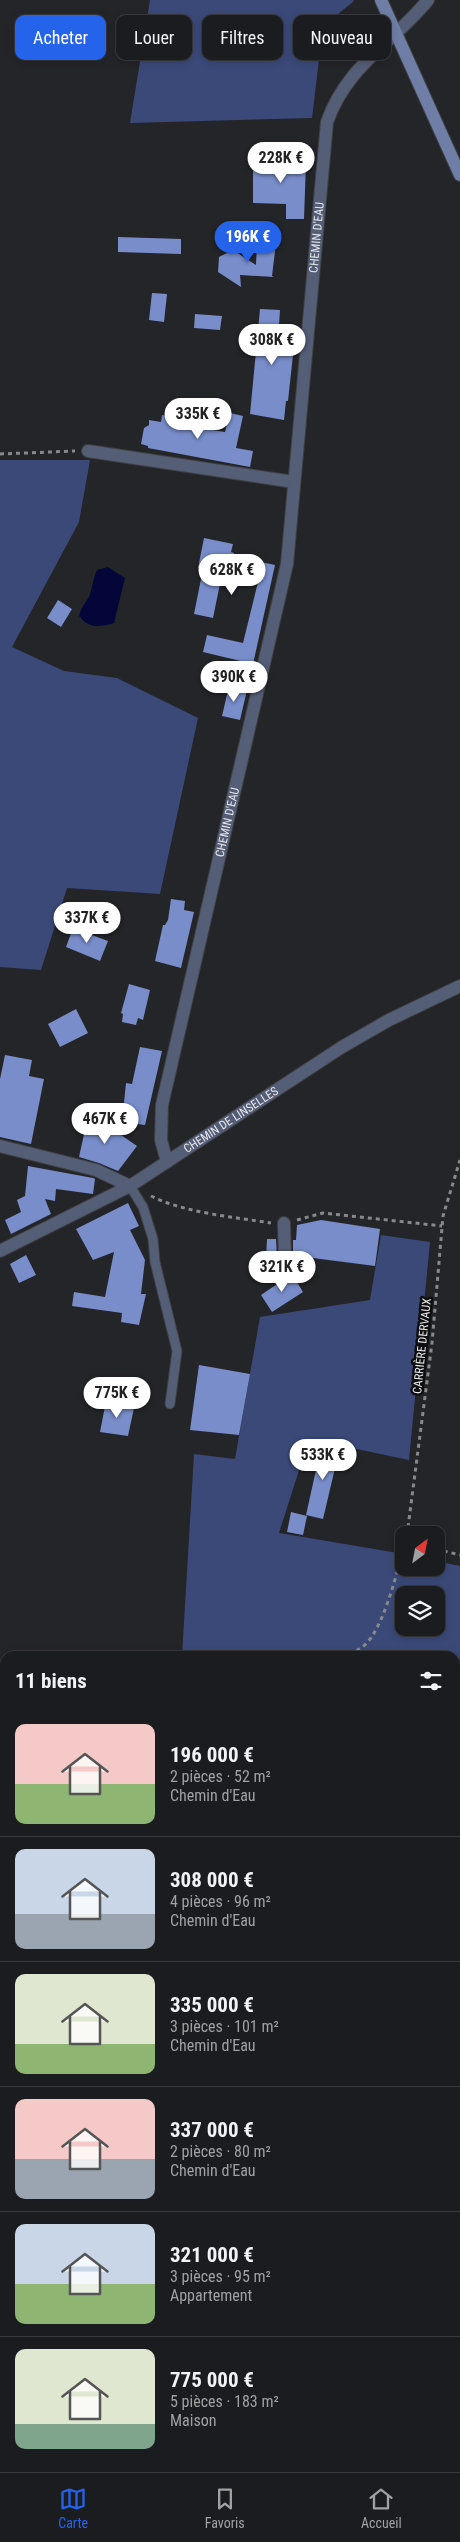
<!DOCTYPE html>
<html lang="fr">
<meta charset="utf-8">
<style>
body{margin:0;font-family:"Roboto Condensed",sans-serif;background:#28292c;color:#f1f3f6;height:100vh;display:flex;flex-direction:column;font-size:19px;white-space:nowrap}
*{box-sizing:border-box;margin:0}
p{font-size:16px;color:#a0a1a4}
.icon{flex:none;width:28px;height:28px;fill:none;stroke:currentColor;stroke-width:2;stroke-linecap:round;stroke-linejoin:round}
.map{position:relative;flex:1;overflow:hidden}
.panel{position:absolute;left:0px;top:1651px;width:460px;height:821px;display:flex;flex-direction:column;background:#1b1c1f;border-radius:15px 15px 0 0;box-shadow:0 2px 8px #0003,0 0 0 1px #393a3d}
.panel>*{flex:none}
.hud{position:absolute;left:15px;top:15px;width:430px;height:45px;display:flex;gap:10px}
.needle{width:32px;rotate:32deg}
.fabs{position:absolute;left:395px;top:1526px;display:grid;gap:10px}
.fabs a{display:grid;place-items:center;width:50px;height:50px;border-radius:10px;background:#1b1c1f;box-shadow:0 2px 8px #0003,0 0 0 1px #393a3d;font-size:25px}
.price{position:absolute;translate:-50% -42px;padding:0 11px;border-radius:18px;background:#fff;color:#222;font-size:16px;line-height:32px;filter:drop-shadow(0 1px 2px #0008)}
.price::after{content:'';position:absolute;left:50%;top:30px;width:15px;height:11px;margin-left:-8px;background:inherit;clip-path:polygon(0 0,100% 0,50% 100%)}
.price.active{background:#2563eb;color:#fff}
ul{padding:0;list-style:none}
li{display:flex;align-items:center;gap:15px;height:125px;padding:0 15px}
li+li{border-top:1px solid #393a3d}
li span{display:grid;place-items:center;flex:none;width:140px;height:100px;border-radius:10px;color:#555}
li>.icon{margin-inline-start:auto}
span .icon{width:60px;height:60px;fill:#fffc;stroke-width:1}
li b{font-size:21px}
h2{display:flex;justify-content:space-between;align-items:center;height:60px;padding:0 15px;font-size:21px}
.pill{padding:0 18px;border-radius:10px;background:#1b1c1f;box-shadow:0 2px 8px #0003,0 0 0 1px #393a3d;font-size:18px;line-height:45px}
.pill.active{background:#2563eb;color:#fff}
.dock{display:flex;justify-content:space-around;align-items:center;height:70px;border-top:1px solid #393a3d;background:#1b1c1f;font-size:14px;color:#a0a1a4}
.dock a{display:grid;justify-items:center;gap:2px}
.dock .active{color:#2563eb}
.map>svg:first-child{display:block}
.green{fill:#3a4978;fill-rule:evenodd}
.water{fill:#040639}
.building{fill:#788dca}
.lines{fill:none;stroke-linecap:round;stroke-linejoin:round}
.service-casing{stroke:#3f4044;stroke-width:11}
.minor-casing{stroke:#3f4044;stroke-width:14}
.tertiary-casing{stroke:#3f4044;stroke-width:14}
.secondary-casing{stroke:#3f4044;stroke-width:14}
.path{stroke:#88898d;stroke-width:3;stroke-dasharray:4 4;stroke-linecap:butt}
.service{stroke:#555e77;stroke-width:9}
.minor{stroke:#555e77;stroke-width:12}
.tertiary{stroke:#555e77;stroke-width:12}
.secondary{stroke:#6f7ea6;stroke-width:12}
.labels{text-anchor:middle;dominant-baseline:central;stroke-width:5;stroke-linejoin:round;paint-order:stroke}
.street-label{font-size:12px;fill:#e8e9ec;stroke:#0e0e10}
</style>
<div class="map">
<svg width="460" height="2472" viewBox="0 0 460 2472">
<rect width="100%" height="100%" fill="#242529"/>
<path class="green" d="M 150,0 L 353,0 L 354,1 L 323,26 L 312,118 L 130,123 Z
M 0,460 L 90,460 L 79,522 L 12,647 L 64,671 L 117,678 L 198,718 L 160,894 L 67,888 L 41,970 L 0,967 Z
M 381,1235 L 430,1242 L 409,1460 L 309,1439 L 279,1533 L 404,1554 L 404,1568 L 436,1568 L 436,1561 L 460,1566 L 460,2024 L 455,2023 L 455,1656 L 182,1656 L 194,1454 L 235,1459 L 260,1317 L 370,1300 ZM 404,1595 L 436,1595 L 436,1628 L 404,1628 Z"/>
<path class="water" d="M 108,567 L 125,578 L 114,623 C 99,627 89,629 79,616 C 82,604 88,601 90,594 C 93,585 93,579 97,570 Z"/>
<path class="building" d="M 267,151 L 281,152 L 281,161 L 306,162 L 304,219 L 286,219 L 286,204 L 253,203 L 253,163 L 266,163 Z
M 118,237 L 181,239 L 181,254 L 118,252 Z
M 261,241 L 276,243 L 272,276 L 274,277 L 240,275 L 241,287 L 218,272 L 219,257 L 233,250 L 256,265 L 257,242 Z
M 152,293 L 167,294 L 164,322 L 149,320 Z
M 260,309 L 280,310 L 279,325 L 296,327 L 288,401 L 286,401 L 284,420 L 250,414 Z
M 195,314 L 222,316 L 220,330 L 194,328 Z
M 230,413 L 243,416 L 236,448 L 253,451 L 250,467 L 148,448 L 148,446 L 141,444 L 144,428 L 149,425 L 149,420 L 161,422 L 162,415 L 184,419 L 182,425 L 225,432 Z
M 204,538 L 233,544 L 231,552 L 234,553 L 234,556 L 275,565 L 253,664 L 203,652 L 207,635 L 243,643 L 258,582 L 222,574 L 213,618 L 194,614 L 203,569 L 198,568 Z
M 58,600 L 72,609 L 61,627 L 47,618 Z
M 229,686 L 247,690 L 240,720 L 222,716 Z
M 171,899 L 185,901 L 184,910 L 194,912 L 181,968 L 155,961 L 163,925 L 165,925 L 168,920 Z
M 73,928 L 108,941 L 100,961 L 66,947 Z
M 129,984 L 150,990 L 143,1020 L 138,1018 L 136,1025 L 122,1022 L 123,1014 L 121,1013 Z
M 76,1009 L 88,1033 L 60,1047 L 48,1024 Z
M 140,1047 L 162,1051 L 145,1125 L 122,1122 L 126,1083 L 132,1084 Z
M 5,1055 L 32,1060 L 29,1076 L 44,1079 L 31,1144 L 0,1137 L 0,1079 Z
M 92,1115 L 137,1146 L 118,1171 L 99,1163 L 79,1157 L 88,1116 L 91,1119 Z
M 28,1166 L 93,1178 L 95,1179 L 93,1194 L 56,1189 L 55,1201 L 45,1199 L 51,1214 L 11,1234 L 5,1220 L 21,1212 L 17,1200 L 25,1196 Z
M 128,1203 L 139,1226 L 130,1230 L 145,1260 L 141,1294 L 146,1294 L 139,1325 L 121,1322 L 122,1313 L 72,1306 L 74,1292 L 105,1297 L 114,1252 L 93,1260 L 76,1229 Z
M 321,1220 L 380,1229 L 375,1266 L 313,1258 L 313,1260 L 293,1259 L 293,1240 L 296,1240 L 297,1225 Z
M 267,1239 L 276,1239 L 277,1258 L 266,1258 Z
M 26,1255 L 36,1275 L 19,1283 L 10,1264 Z
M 292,1274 L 303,1292 L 272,1312 L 261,1295 Z
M 199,1365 L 250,1374 L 239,1435 L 190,1430 Z
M 106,1401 L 134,1408 L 128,1436 L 100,1432 Z
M 322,1443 L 340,1447 L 323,1519 L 306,1515 Z
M 291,1512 L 307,1516 L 303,1535 L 287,1532 Z"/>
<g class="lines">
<g class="service-casing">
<path id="service" d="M 130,1186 L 143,1207 L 153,1239 L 155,1262 L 177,1351 L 170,1404"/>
</g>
<g class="minor-casing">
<g id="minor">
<path d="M 88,451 L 294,482"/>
<path d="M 0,1146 L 96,1170 L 130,1186"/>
<path id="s1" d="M 167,1162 L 161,1140 L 162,1105 L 287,564 L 327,122 C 347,65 392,44 428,0"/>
<path d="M 284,1223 L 285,1258"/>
</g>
</g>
<g class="tertiary-casing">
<g id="tertiary">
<path id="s2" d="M 0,1251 L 130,1186 L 342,1047 L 389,1020 L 460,986"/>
</g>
</g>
<g class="secondary-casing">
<path id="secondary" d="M 381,0 L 460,175"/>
</g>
<path class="path" d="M 0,454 L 75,451
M 151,1196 C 185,1213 234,1217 271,1223
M 297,1220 L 323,1213 L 442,1226
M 407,1535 L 432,1343 L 443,1216 L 460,1160
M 436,1549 L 460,1555
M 333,1656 C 341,1654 352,1653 359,1649 C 382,1638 397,1571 404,1547
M 0,1738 L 5,1738"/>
<use href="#service" class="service"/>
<use href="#minor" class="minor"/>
<use href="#tertiary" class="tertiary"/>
<use href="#secondary" class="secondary"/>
</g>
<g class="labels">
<g class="street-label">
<text stroke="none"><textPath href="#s1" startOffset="941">CHEMIN D'EAU</textPath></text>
<text stroke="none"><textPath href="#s1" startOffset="348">CHEMIN D'EAU</textPath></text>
<text stroke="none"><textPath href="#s2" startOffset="266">CHEMIN DE LINSELLES</textPath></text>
<text transform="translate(422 1346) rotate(-84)">CARRIÈRE DERVAUX</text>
</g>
</g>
</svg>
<div class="fabs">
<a><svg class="needle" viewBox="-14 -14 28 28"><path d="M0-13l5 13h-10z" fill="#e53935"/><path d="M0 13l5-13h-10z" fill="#a0a1a4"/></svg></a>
<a><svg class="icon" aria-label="layers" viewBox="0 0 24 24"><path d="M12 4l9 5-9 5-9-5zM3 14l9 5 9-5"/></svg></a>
</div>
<b class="price" style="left:281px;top:184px">228K €</b>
<b class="price active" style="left:248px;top:263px">196K €</b>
<b class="price" style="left:272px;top:366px">308K €</b>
<b class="price" style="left:198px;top:440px">335K €</b>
<b class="price" style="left:232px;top:596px">628K €</b>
<b class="price" style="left:234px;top:703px">390K €</b>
<b class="price" style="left:87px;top:944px">337K €</b>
<b class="price" style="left:105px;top:1145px">467K €</b>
<b class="price" style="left:282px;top:1293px">321K €</b>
<b class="price" style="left:117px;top:1419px">775K €</b>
<b class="price" style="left:323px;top:1481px">533K €</b>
<div class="hud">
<a class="pill active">Acheter</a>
<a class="pill">Louer</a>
<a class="pill">Filtres</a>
<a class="pill">Nouveau</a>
</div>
<section class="panel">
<h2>11 biens<svg class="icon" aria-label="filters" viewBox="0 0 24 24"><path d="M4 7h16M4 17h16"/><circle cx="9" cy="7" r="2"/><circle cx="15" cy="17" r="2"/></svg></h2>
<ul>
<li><span style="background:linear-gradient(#f6c9c9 60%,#8fb573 0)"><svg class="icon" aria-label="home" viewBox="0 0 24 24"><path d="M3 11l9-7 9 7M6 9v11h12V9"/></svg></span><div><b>196 000 €</b><p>2 pièces · 52 m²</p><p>Chemin d'Eau</p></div></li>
<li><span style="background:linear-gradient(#c9d6e8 65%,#9aa5b1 0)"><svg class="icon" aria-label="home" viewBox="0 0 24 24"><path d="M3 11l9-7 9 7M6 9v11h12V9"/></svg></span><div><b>308 000 €</b><p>4 pièces · 96 m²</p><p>Chemin d'Eau</p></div></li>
<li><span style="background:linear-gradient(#dfe7d0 70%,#8fb573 0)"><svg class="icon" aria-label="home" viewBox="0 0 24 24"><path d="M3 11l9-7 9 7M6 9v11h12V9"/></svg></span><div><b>335 000 €</b><p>3 pièces · 101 m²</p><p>Chemin d'Eau</p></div></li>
<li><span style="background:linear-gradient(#f6c9c9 60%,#9aa5b1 0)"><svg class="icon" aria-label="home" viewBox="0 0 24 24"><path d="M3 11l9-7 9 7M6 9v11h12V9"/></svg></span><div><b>337 000 €</b><p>2 pièces · 80 m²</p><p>Chemin d'Eau</p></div></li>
<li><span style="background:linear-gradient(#c9d6e8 60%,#8fb573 0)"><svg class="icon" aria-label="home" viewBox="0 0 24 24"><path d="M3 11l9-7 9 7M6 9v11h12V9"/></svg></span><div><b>321 000 €</b><p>3 pièces · 95 m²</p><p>Appartement</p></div></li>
<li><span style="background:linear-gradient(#dfe7d0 75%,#7fa58c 0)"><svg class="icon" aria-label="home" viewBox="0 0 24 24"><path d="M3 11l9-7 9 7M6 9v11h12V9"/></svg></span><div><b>775 000 €</b><p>5 pièces · 183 m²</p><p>Maison</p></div></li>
</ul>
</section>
</div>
<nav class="dock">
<a class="active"><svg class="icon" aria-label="map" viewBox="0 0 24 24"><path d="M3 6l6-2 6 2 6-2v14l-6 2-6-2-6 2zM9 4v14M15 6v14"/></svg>Carte</a>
<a><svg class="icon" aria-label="saved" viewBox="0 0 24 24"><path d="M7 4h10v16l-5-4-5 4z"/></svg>Favoris</a>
<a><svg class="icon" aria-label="home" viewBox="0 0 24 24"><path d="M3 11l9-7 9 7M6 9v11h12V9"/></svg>Accueil</a>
</nav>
